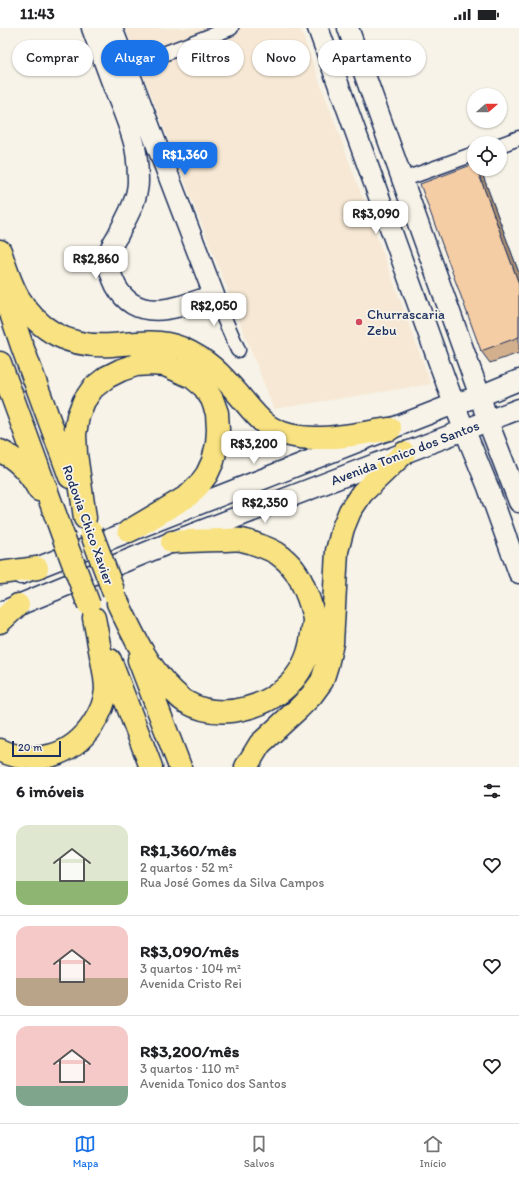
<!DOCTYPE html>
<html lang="pt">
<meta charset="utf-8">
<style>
body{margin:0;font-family:Itim,sans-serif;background:#f2f2f2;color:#202124;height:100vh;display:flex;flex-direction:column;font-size:15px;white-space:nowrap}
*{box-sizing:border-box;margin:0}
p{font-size:13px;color:#757577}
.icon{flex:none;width:22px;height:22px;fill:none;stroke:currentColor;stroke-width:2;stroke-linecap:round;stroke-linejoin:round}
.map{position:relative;height:739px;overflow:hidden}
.details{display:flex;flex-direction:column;background:#fff;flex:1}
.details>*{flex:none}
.guide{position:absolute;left:12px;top:12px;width:495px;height:36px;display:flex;gap:8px}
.needle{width:26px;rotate:70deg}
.controls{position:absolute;left:467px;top:60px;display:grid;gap:8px}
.controls a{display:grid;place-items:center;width:40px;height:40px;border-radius:50%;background:#fff;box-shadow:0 1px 3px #0004;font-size:20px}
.scale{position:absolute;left:12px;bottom:10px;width:49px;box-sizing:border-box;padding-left:4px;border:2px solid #1b2f5e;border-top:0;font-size:11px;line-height:14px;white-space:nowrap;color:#1b2f5e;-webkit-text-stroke:3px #f7f3e8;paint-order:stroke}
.price{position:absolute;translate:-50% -34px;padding:0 9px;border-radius:8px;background:#fff;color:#222;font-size:13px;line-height:26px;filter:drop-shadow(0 1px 2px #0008)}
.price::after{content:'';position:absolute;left:50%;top:24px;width:12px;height:9px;margin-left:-6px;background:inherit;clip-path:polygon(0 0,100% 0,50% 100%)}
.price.active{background:#1a73e8;color:#fff}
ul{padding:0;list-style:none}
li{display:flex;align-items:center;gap:12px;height:100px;padding:0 16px}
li+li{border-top:1px solid #e0e0e0}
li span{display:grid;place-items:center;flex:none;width:112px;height:80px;border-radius:12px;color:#555}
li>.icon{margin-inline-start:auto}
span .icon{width:48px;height:48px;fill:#fffc;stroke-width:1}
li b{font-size:17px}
h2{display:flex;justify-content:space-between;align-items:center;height:48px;padding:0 16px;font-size:17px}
.pill{padding:0 14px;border-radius:18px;background:#fff;box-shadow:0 1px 3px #0004;font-size:14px;line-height:36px}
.pill.active{background:#1a73e8;color:#fff}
.status{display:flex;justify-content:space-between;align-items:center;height:28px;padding:0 20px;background:#fff;direction:ltr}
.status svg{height:11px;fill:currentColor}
.dock{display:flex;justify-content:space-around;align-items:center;height:56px;border-top:1px solid #e0e0e0;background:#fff;font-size:11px;color:#757577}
.dock a{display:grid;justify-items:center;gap:2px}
.dock .active{color:#1a73e8}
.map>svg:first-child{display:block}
.built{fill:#f6e8d4}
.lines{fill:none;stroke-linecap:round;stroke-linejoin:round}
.street-casing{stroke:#1b2f5e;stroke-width:17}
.secondary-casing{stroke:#1b2f5e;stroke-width:23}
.highway-casing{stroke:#1b2f5e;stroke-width:25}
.street{stroke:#f7f3e8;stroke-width:14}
.secondary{stroke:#f7f3e8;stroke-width:20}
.highway{stroke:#f8e281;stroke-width:22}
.highway-bridge-casing{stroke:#1b2f5e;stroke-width:25;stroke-linecap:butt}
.highway-bridge{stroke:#f8e281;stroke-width:22}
.wall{fill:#d3b08d;stroke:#1b2f5e}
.shaded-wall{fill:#ac9073;stroke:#1b2f5e}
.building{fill:#f5cda4;stroke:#1b2f5e}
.poi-dot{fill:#d1495b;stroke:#f7f3e8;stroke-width:1.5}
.labels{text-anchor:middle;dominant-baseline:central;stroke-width:3.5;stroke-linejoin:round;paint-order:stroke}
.poi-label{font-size:14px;fill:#1b2f5e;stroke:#f7f3e8;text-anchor:start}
.street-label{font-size:14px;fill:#1b2f5e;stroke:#f7f3e8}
</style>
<div class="status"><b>11:43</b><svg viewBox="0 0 49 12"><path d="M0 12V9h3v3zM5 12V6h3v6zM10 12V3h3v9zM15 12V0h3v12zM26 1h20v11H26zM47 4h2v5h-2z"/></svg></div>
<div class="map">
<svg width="519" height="739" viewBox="0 0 519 739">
<rect width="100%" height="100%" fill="#f7f3e8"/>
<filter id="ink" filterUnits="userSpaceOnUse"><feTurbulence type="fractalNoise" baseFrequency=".025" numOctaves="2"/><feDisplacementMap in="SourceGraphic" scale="8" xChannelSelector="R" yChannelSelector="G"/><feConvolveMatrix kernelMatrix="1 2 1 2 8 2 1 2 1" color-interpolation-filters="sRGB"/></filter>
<g filter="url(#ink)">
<path class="built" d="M 125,0 L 300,0 L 431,356 L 274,381 Z"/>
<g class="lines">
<g class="street-casing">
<path id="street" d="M 119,43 L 231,0
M 500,117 L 519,110
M 402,152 L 474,126
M 214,267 L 238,322"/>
</g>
<g class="secondary-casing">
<path id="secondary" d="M 92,0 C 100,22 108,44 116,65 C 122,80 128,94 132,108 C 137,122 138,139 138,153 C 138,172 126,190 118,207 C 115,212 110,219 109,226 C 107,237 111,248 116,258 C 138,298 181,278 214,267 L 112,0
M 318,0 L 454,376 L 488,459 L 519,545
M 348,0 L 480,368 L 488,394 L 519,474
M 21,546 L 390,401 L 454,376 L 480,368 L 519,352
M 4,583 L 172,514 L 519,381"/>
</g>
<g class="highway-casing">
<path id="highway" d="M 0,223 C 5,238 10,255 18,269 C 39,304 71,320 112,317 C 135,315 159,311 181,320 C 208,332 220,345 239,367 C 248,378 257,390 268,398 C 302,420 353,406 390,401
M 1,256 L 22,318 L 70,449
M 0,335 L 66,516
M 0,423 C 18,431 30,445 39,462
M 85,490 L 76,426 L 75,406 L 78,388 L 84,373 L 93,360 L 107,349 L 121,342 L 136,337 L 151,336 L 165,337 L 192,349 L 204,359 L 212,371 L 217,385 L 218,402 L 217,416 L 213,433 L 207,446 L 199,457 L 188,468 L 129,503
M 0,545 L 37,540
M 118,575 C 133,607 148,640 174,664 C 178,667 181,672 186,674 C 205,685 225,686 247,680 C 284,670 308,644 312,606 C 313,601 314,596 314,591 C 312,581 309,571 305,562 C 300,548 291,535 278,526 C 271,521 251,514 242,512 C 236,511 229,512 224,512 C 207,512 189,513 172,514
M 0,594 L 18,577
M 110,632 L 151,739
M 139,632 L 180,739
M 0,722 C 35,739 72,728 93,696 C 99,687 105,674 106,662 C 106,652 104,642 102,632 C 99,618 97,604 94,590
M 246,739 L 260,716 L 299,680 L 311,668 L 322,653 L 327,637 L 332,615 L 337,523 L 343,500 L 350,483 L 362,465 L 404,425"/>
</g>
<use href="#street" class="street"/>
<use href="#secondary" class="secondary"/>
<use href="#highway" class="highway"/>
<g class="highway-bridge-casing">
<path id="highway-bridge" d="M 91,504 L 114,565
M 66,516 L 89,577"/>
</g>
<use href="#highway-bridge" class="highway-bridge"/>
</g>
<path class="wall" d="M 474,141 L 479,141 L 483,148 L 519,245 L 519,325 L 490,335 L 481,323 Z"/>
<path class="shaded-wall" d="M 477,141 L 479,141 L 483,148 L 519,245 L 519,256 Z"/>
<path class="building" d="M 474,136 L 474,141 L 477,141 L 519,256 L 519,309 L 481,323 L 420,156 Z"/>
</g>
<circle class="poi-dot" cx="359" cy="294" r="4"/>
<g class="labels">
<g class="poi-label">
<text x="367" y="286">Churrascaria<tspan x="367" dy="16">Zebu</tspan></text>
</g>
<g class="street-label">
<text transform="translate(405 425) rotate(-21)">Avenida Tonico dos Santos</text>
<text transform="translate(88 497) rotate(70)">Rodovia Chico Xavier</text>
</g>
</g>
</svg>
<div class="controls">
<a><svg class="needle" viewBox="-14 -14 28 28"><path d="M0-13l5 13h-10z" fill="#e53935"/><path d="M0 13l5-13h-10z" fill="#757577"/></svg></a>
<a><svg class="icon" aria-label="locate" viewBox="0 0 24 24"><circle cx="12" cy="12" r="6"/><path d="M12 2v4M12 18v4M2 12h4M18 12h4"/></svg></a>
</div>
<div class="scale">20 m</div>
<b class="price active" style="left:185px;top:148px">R$1,360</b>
<b class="price" style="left:376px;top:207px">R$3,090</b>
<b class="price" style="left:96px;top:252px">R$2,860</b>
<b class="price" style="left:214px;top:299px">R$2,050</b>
<b class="price" style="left:254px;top:437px">R$3,200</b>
<b class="price" style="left:265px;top:496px">R$2,350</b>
<div class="guide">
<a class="pill">Comprar</a>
<a class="pill active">Alugar</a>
<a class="pill">Filtros</a>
<a class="pill">Novo</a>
<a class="pill">Apartamento</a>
</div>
</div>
<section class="details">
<h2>6 imóveis<svg class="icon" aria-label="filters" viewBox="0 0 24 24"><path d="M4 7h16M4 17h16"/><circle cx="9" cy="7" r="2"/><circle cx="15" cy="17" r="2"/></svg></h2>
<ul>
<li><span style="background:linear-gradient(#dfe7d0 70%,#8fb573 0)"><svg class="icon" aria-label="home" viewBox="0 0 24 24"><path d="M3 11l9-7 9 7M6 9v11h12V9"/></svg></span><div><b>R$1,360/mês</b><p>2 quartos · 52 m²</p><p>Rua José Gomes da Silva Campos</p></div><svg class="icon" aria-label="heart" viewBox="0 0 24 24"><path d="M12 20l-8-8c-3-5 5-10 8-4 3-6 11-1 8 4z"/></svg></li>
<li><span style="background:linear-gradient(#f6c9c9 65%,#b9a48a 0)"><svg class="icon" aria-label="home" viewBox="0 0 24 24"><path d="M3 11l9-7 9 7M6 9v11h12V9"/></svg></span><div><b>R$3,090/mês</b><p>3 quartos · 104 m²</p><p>Avenida Cristo Rei</p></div><svg class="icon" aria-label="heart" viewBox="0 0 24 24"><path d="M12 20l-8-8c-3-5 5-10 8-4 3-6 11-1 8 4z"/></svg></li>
<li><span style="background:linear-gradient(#f6c9c9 75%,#7fa58c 0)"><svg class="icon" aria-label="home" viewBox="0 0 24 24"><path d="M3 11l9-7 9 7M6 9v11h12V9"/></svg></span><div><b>R$3,200/mês</b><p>3 quartos · 110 m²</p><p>Avenida Tonico dos Santos</p></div><svg class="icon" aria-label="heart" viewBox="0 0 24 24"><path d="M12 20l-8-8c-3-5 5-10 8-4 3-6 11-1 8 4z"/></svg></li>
</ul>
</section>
<nav class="dock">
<a class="active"><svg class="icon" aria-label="map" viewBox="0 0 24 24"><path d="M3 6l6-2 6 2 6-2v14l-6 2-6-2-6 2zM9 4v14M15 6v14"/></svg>Mapa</a>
<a><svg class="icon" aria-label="saved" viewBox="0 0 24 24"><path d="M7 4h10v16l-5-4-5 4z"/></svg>Salvos</a>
<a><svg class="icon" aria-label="home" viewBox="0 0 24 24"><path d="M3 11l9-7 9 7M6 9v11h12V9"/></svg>Início</a>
</nav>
